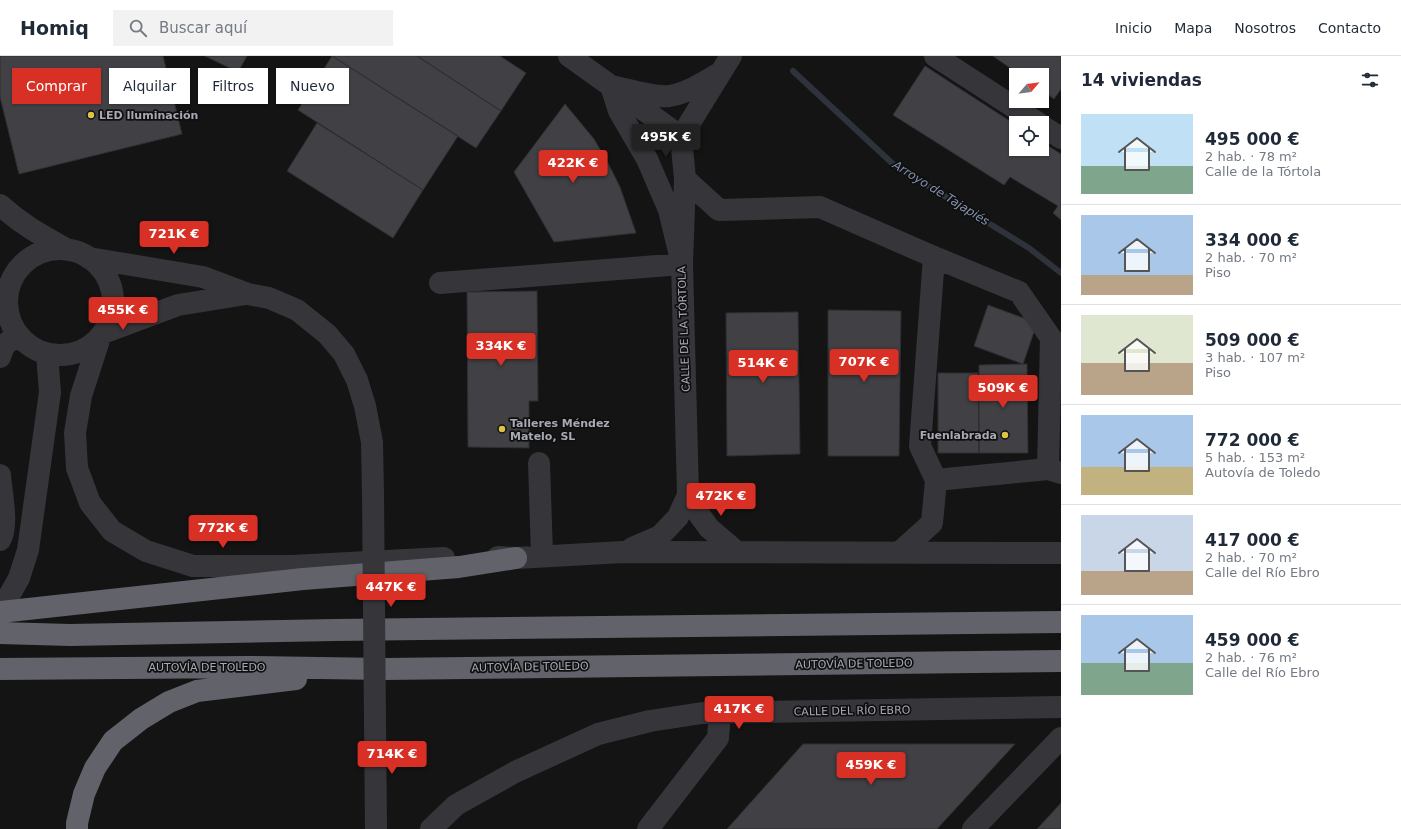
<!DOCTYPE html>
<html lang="es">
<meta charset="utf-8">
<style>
body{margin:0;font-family:"DejaVu Sans",sans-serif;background:#f2f2f3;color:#1f2937;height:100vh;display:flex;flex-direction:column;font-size:15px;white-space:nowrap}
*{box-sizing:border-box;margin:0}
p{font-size:13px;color:#747a83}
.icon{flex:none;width:22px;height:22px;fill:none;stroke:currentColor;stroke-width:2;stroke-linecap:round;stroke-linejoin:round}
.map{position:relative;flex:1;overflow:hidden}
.details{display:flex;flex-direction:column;background:#fff;width:340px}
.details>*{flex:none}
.guide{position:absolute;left:12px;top:12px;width:380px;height:36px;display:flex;gap:8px}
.needle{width:26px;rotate:62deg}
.fabs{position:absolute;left:1009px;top:12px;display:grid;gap:8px}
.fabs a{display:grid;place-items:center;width:40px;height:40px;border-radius:0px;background:#fff;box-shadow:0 1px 3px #0004;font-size:20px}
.price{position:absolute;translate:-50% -34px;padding:0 9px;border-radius:4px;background:#d93025;color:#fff;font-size:13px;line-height:26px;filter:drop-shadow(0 1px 2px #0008)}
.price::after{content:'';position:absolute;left:50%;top:24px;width:12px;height:9px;margin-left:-6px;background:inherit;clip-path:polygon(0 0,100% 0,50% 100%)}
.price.active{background:#222;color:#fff}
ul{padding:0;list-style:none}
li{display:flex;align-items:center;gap:12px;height:100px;padding:0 20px}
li+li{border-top:1px solid #e0e1e3}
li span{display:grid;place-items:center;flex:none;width:112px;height:80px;border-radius:0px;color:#555}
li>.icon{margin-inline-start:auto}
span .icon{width:48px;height:48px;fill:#fffc;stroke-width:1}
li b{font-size:17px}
h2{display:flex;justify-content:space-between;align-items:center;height:48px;padding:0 20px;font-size:17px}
.pill{padding:0 14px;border-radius:0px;background:#fff;box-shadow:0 1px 3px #0004;font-size:14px;line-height:36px}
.pill.active{background:#d93025;color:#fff}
header{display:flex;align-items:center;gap:24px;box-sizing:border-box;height:56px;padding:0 20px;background:#fff;border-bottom:1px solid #e0e1e3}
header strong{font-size:19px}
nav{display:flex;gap:22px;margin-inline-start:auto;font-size:14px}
.search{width:280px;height:36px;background:#f2f2f3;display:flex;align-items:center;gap:10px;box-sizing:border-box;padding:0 14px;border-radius:0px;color:#747a83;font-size:15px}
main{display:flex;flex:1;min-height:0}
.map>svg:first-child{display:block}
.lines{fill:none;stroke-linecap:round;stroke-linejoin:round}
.stream{stroke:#2e323a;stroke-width:6}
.building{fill:#414145;stroke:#2f2e31}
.minor{stroke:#36353a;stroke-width:22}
.highway{stroke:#62636a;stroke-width:22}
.minor-bridge{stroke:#36353a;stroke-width:22}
.poi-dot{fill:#dcc245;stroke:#0f0f10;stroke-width:1.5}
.labels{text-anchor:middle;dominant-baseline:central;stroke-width:3.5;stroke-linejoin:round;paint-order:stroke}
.poi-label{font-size:11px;font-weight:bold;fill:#a7a9b4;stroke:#0f0f10;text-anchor:start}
.street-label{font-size:11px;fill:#a7a9b4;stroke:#0f0f10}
.water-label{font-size:12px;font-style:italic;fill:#8291ac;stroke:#0f0f10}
</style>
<header>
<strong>Homiq</strong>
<div class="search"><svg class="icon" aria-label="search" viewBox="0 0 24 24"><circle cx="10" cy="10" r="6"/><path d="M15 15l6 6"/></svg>Buscar aquí</div>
<nav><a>Inicio</a><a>Mapa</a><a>Nosotros</a><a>Contacto</a></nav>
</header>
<main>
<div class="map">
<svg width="1061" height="773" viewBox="0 0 1061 773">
<rect width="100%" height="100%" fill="#141415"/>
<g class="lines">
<path class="stream" d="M 793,15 L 894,109 L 1029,192 L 1061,217"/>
</g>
<path class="building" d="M 0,0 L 163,0 L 182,78 L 19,118 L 0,41 Z
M 205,0 L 247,0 L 238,16 Z
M 332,0 L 417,0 L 501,55 L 476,92 Z
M 332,0 L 458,80 L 423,134 L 298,54 Z
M 417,0 L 500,0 L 526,17 L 501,55 Z
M 993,0 L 1061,0 L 1061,33 L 1054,43 L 1042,34 L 1042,19 L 1020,19 Z
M 925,10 L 1016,69 L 1016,93 L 1042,93 L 1042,86 L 1061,98 L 1061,164 L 1053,157 L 1058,150 L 1010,121 L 1004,129 L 893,59 Z
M 565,48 L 594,83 L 608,107 L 620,131 L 636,177 L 554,186 L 514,116 Z
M 317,67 L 423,134 L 393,182 L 287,115 Z
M 537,235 L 538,345 L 529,345 L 529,392 L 468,391 L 467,236 Z
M 988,249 L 1037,267 L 1023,308 L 974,290 Z
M 828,254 L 901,255 L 899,400 L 828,400 Z
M 798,256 L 800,398 L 727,400 L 726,257 Z
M 1023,308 L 1027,308 L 1028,397 L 979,397 L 979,309 Z
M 938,317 L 978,317 L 979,397 L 938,397 Z
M 803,688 L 1015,688 L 937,773 L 727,773 Z
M 1061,747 L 1061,773 L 1037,773 Z"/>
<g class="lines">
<path class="minor" d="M 569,0 L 611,30 L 619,55 L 647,103 L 669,154 L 682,208 L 688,439 L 698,457 L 709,472 L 737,496
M 935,0 L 1038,67
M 611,30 C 626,33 655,42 669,40 C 687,37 703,27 718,18
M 618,35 L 681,81
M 1042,70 L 1061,82
M 685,123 L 719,154 L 820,151 L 934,201 L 1019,236 L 1051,282 L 1048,413
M 0,149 C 22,169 43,180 68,194
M7 246a53 53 0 1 1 106 0a53 53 0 1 1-106 0Z
M 934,201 L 920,390 L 936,424
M 89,202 L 203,221 L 248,238 L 269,242 L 297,254 L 327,278 L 344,298 L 357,324 L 365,350 L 372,386 L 373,438
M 440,227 L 682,208 L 685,123 L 681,81 L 731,0
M 103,277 L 178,249 L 246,238
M 100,281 L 81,340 L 75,377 L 77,412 L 90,447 L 112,475 L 146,495 L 193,510 L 292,510 L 444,502
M 0,301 C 4,289 7,282 21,283
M 539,407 L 542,499
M 0,419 C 1,435 9,470 0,484
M 632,492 L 660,480 L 678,461 L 688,439
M 900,496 L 932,467 L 936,424 L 1048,413 L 1061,417
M 498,501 L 516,502 L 623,496 L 1061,497
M 0,548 L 9,540 L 19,522 L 28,494 L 50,336 L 47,298
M 375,666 L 376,773
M 431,773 L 456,749 L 515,716 L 598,678 L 650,665 L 702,657 L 1061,651
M 648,773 L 718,682 L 720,657
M 973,773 L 1061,682"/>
<path class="highway" d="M 0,556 L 303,523 L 459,511 L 516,502
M 0,577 L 70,579 L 335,574 L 1061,566
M 0,613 L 248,611 L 384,613 L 1061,605
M 77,773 L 77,767 L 84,738 L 95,712 L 113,685 L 141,663 L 169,646 L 197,635 L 296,623"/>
<path class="minor-bridge" d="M 373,438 L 375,666"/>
</g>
<g class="poi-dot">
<circle cx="91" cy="59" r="4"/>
<circle cx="502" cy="373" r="4"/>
<circle cx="1005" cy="379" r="4"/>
</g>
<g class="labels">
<g class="poi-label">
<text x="99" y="59">LED Iluminación</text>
<text x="510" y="367">Talleres Méndez<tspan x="510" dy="13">Matelo, SL</tspan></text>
<text x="997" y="379" text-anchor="end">Fuenlabrada</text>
</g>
<g class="street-label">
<text transform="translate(684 273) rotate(-92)">CALLE DE LA TÓRTOLA</text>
<text transform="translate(854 608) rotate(-1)">AUTOVÍA DE TOLEDO</text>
<text x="207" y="611">AUTOVÍA DE TOLEDO</text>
<text transform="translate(530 611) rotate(-1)">AUTOVÍA DE TOLEDO</text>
<text transform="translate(852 655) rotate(-1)">CALLE DEL RÍO EBRO</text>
</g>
<g class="water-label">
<text transform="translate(941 137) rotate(32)">Arroyo de Tajapiés</text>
</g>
</g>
</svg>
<div class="fabs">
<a><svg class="needle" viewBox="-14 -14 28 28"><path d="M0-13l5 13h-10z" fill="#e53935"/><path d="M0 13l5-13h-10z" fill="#747a83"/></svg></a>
<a><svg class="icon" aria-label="locate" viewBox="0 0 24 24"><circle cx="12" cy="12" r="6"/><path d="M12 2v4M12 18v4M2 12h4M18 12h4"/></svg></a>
</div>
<b class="price active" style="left:666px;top:102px">495K €</b>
<b class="price" style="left:573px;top:128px">422K €</b>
<b class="price" style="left:174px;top:199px">721K €</b>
<b class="price" style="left:123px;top:275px">455K €</b>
<b class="price" style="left:501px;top:311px">334K €</b>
<b class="price" style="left:864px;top:327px">707K €</b>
<b class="price" style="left:763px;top:328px">514K €</b>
<b class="price" style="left:1003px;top:353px">509K €</b>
<b class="price" style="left:721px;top:461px">472K €</b>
<b class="price" style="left:223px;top:493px">772K €</b>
<b class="price" style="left:391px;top:552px">447K €</b>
<b class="price" style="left:739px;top:674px">417K €</b>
<b class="price" style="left:392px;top:719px">714K €</b>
<b class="price" style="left:871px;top:730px">459K €</b>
<div class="guide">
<a class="pill active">Comprar</a>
<a class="pill">Alquilar</a>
<a class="pill">Filtros</a>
<a class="pill">Nuevo</a>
</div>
</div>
<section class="details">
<h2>14 viviendas<svg class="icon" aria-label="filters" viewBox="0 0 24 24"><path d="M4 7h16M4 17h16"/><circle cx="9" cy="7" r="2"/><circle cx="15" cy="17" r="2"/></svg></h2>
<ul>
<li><span style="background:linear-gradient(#bfe0f5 65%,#7fa58c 0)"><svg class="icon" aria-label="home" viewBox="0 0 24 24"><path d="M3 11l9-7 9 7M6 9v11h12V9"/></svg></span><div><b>495 000 €</b><p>2 hab. · 78 m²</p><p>Calle de la Tórtola</p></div></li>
<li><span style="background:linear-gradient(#a9c7e8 75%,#b9a48a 0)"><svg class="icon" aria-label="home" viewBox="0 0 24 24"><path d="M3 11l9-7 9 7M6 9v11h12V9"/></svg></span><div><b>334 000 €</b><p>2 hab. · 70 m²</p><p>Piso</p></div></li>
<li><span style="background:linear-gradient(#dfe7d0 60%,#b9a48a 0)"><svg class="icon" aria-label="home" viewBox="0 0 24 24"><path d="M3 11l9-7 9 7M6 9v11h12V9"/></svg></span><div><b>509 000 €</b><p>3 hab. · 107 m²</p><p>Piso</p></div></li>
<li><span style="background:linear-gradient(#a9c7e8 65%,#c2b280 0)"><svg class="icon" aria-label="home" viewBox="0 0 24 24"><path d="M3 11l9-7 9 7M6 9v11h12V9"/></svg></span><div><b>772 000 €</b><p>5 hab. · 153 m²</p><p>Autovía de Toledo</p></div></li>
<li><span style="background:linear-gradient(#c9d6e8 70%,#b9a48a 0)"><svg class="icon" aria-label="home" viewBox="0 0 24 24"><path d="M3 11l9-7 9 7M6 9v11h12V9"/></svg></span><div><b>417 000 €</b><p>2 hab. · 70 m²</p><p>Calle del Río Ebro</p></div></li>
<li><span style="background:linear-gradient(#a9c7e8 60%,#7fa58c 0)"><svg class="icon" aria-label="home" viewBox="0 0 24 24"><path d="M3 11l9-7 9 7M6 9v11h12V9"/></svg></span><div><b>459 000 €</b><p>2 hab. · 76 m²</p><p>Calle del Río Ebro</p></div></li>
</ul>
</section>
</main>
